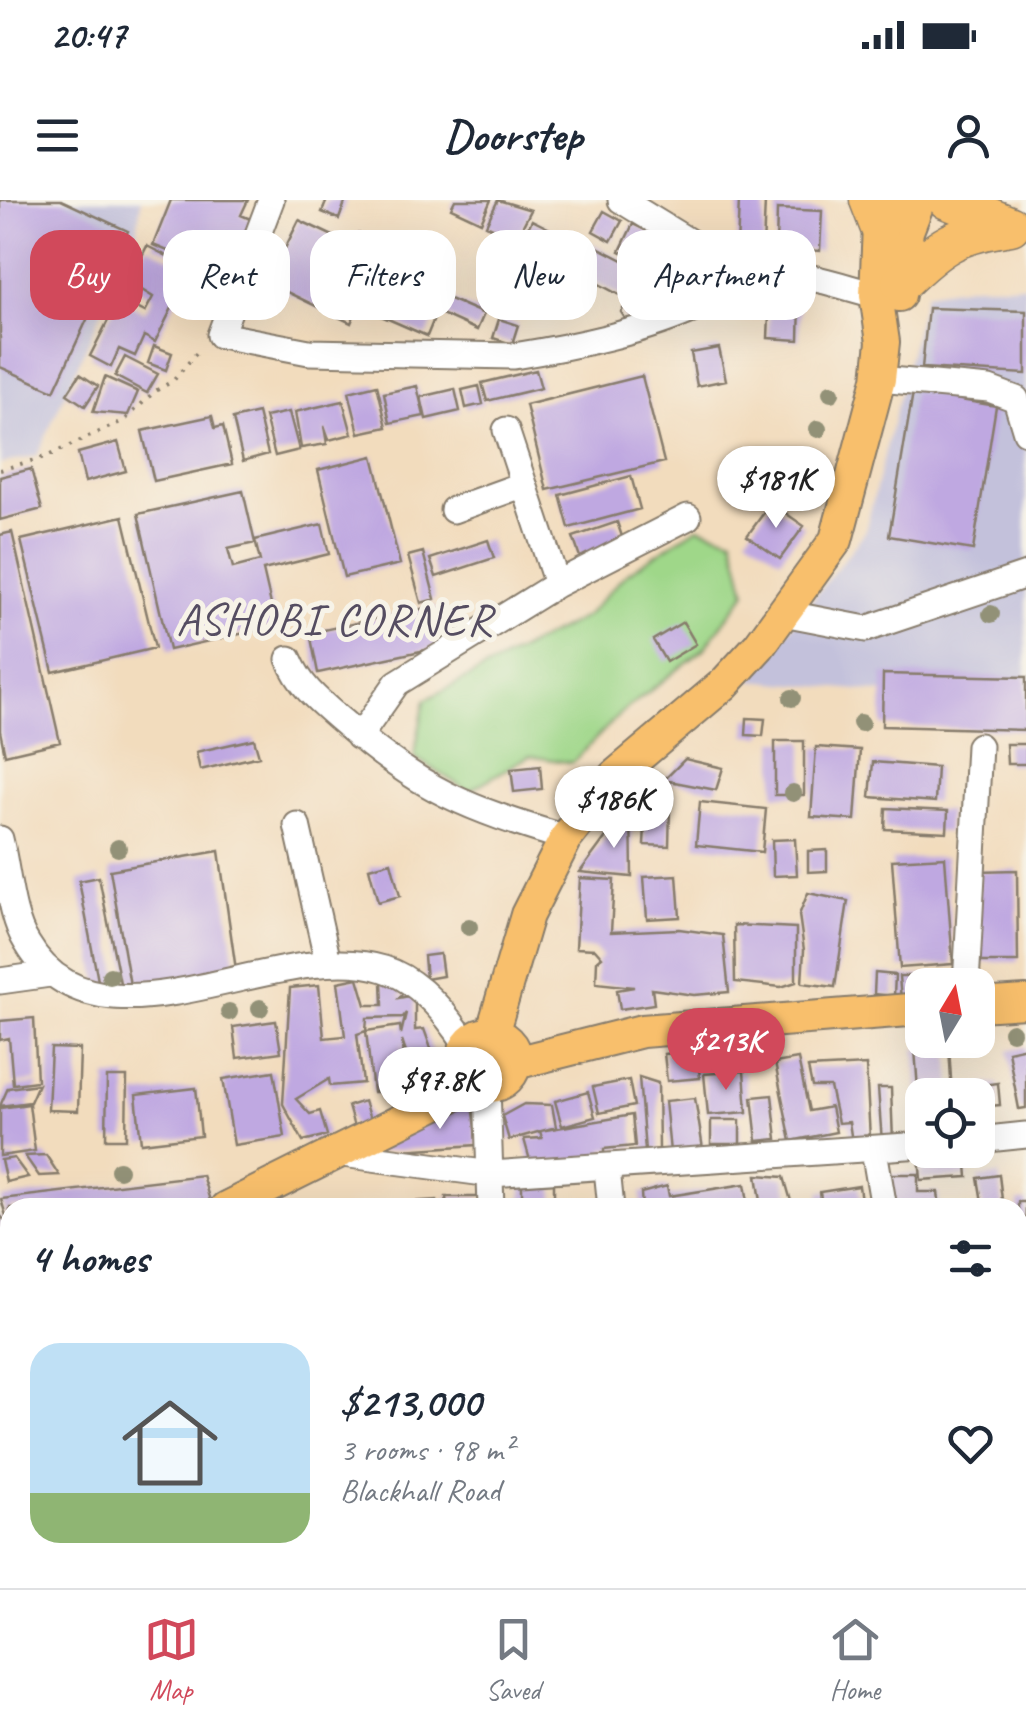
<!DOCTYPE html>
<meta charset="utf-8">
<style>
body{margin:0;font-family:Caveat,sans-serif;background:#f2f2f3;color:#1f2937;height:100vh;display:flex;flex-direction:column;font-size:38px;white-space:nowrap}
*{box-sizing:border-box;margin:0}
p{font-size:32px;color:#747a83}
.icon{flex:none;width:55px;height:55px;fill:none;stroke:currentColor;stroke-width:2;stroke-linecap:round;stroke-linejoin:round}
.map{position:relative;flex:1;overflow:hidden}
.details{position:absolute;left:0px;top:998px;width:1028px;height:392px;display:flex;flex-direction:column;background:#fff;border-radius:30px 30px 0 0;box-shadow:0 10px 40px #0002}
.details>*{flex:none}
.guide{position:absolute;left:30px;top:30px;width:968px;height:90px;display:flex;gap:20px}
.needle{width:65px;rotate:10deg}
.tools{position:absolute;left:905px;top:768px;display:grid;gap:20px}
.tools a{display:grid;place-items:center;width:90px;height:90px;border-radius:20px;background:#fff;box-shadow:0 10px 40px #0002;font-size:50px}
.price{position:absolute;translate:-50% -85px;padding:0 22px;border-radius:35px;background:#fff;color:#222;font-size:32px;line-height:65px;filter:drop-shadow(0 2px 5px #0008)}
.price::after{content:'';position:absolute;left:50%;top:60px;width:30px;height:22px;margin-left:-15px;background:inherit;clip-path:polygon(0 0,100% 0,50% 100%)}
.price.current{background:#d1495b;color:#fff}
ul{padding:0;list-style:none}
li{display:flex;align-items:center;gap:30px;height:250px;padding:0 30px}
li+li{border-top:2px solid #e0e1e3}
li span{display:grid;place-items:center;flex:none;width:280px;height:200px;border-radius:30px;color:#555}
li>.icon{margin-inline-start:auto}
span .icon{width:120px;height:120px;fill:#fffc;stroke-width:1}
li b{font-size:42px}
h2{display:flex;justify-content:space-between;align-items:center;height:120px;padding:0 30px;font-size:42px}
.tag{padding:0 35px;border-radius:30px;background:#fff;box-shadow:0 10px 40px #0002;font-size:35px;line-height:90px}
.tag.current{background:#d1495b;color:#fff}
.status{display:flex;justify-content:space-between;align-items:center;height:70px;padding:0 50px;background:#fff;direction:ltr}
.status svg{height:28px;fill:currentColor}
header{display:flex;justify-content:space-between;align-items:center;height:130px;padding:0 30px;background:#fff;font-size:45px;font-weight:600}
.menu{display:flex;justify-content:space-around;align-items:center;height:140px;border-top:2px solid #e0e1e3;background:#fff;font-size:28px;color:#747a83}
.menu a{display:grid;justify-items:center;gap:5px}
.menu .current{color:#d1495b}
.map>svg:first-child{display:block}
.industrial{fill:#c3c1db}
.green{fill:#9fd789;stroke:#5e7a52;stroke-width:2.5}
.building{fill:#bfa8e1}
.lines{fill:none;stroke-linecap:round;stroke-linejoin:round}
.minor-casing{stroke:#877c6c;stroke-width:29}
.major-casing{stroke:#877c6c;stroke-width:36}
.highway-casing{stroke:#877c6c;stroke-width:41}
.path{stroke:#877c6c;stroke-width:4;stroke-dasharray:2.5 8;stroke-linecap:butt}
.minor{stroke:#fff;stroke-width:25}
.major{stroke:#f8bf6c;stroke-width:32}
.highway{stroke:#f8bf6c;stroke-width:38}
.tree{fill:#929177}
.labels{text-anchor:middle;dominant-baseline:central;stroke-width:10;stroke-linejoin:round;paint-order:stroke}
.neighbourhood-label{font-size:45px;letter-spacing:2.5px;fill:#554d61;stroke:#f7f3e8}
</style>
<div class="status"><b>20:47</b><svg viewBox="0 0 49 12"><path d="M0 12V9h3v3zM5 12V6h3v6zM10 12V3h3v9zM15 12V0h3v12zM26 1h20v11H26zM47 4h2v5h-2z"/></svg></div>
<header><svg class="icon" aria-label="menu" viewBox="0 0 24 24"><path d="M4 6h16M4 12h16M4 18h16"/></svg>Doorstep<svg class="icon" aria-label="person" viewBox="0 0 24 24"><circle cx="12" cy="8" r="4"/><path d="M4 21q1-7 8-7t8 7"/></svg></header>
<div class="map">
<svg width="1026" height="1388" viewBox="0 0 1026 1388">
<rect width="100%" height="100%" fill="#f7f3e8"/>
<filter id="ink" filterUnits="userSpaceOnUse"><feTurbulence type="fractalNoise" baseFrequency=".01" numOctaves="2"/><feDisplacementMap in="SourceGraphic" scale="20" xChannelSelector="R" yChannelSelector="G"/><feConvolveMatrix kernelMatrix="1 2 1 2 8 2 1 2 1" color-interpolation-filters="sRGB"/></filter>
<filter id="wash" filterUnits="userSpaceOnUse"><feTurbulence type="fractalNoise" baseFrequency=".0048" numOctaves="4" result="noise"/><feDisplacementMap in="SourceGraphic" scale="40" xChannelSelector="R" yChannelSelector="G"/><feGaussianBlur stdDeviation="2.25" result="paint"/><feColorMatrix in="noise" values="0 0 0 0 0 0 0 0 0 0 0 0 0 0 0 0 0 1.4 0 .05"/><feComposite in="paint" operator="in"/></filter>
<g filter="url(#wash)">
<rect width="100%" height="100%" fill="#f2dcbd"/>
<path class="industrial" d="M 0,0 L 141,0 L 137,32 L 37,256 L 0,264 Z
M 975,85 L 1026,85 L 1026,506 L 750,480 L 865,332 L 925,93 Z"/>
<path class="green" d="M 698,327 L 733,338 L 746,392 L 704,449 L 621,513 L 572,563 L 529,556 L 468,591 L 414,557 L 425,500 L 586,416 L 626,374 Z"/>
<g id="blocks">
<path class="building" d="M 0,0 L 61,0 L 128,31 L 54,191 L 0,167 Z
M 171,0 L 248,0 L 241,15 L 255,21 L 246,41 L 232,34 L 224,53 L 217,50 L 208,70 L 184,59 L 193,39 L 184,35 L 175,54 L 153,45 Z
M 327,0 L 346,0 L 339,19 L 322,12 Z
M 455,0 L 491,0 L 481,22 L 451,8 Z
M 498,0 L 531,10 L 516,39 L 486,25 Z
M 739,0 L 765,1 L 763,49 L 737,48 Z
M 777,9 L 822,11 L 820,51 L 776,48 Z
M 604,11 L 622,21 L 611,41 L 593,31 Z
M 299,20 L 352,45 L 358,33 L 374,41 L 357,76 L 368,82 L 351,123 L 268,83 Z
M 532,20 L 580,44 L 570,64 L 522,40 Z
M 633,24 L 654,34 L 640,61 L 620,51 Z
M 590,43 L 642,70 L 627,99 L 575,71 Z
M 147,46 L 231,88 L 223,105 L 183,86 L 155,142 L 144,136 L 135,156 L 119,149 L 111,167 L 90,156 L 119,99 L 145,112 L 153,97 L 129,82 Z
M 509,46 L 574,82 L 566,97 L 500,61 Z
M 660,51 L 710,82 L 697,102 L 628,123 L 621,112 Z
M 384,65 L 400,72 L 392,91 L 376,85 Z
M 404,70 L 420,77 L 412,97 L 396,91 Z
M 422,87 L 484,114 L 477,130 L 415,102 Z
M 381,91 L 436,114 L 427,136 L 372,112 Z
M 779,101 L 800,101 L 799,140 L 768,138 L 769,115 L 779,115 Z
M 928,108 L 1026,111 L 1026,174 L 922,168 Z
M 499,119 L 518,125 L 512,144 L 493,138 Z
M 154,146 L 172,153 L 166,170 L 148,163 Z
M 719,148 L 726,180 L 697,186 L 691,153 Z
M 125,157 L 158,174 L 147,193 L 115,176 Z
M 536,170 L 541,188 L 487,201 L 482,183 Z
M 80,174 L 98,186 L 85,206 L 67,194 Z
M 642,176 L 664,262 L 547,290 L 526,205 Z
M 105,177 L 138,192 L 128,215 L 93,212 Z
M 377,185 L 387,227 L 359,233 L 349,192 Z
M 417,186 L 424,216 L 390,223 L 384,193 Z
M 479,186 L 483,204 L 466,208 L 462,190 Z
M 455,189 L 460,211 L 426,219 L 421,197 Z
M 913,192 L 996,206 L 973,350 L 889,336 Z
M 343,201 L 352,234 L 329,240 L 324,226 L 327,244 L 301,248 L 295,212 Z
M 289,212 L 299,250 L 275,256 L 265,217 Z
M 258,213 L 268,254 L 243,261 L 233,219 Z
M 212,216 L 215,228 L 223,226 L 232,264 L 154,281 L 142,231 Z
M 118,242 L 126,271 L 85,282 L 78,253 Z
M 373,256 L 400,364 L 344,377 L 318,270 Z
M 31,269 L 42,309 L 0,320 L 0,277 Z
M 631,276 L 640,309 L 569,328 L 560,295 Z
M 243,291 L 255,343 L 228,349 L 233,368 L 260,361 L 255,340 L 322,324 L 329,354 L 263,370 L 276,426 L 169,450 L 138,314 Z
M 771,303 L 804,326 L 780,359 L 747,336 Z
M 123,316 L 155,448 L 53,472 L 21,340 Z
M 617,322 L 626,348 L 582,363 L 573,337 Z
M 12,332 L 60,542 L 5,555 L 0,531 L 0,335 Z
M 488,340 L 494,358 L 436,377 L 430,359 Z
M 423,352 L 435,399 L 421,403 L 408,356 Z
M 435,406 L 444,446 L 318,473 L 310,433 Z
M 683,422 L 696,444 L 666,462 L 653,440 Z
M 883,474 L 1026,477 L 1026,530 L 882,526 Z
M 747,518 L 765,519 L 763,536 L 746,535 Z
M 254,539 L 259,556 L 200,570 L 196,552 Z
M 775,541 L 804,541 L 804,595 L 775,595 Z
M 1006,544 L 1026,544 L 1026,564 L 1007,564 Z
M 816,547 L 860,550 L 855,620 L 811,617 Z
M 685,559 L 723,568 L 716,590 L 664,580 Z
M 873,562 L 937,567 L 935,602 L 870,597 Z
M 540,566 L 542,589 L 514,592 L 511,569 Z
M 700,602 L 766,609 L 762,652 L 696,645 Z
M 631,603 L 632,677 L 580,672 Z
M 646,606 L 670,607 L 669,646 L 644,645 Z
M 886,608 L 948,611 L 947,632 L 885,629 Z
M 795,639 L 797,675 L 773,676 L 772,640 Z
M 827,650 L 827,671 L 808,672 L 808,651 Z
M 219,651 L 237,777 L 131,791 L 110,670 Z
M 945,657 L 953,764 L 900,768 L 892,660 Z
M 391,662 L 400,696 L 378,702 L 369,668 Z
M 1017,670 L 1018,762 L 979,762 L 978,671 Z
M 677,675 L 680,717 L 647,719 L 644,677 Z
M 99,677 L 120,783 L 99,786 L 79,681 Z
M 580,678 L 614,680 L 611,732 L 679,729 L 723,735 L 729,792 L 694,795 L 652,789 L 654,804 L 620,809 L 617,790 L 634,787 L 596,783 L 597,761 L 602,757 L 595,749 L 576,748 Z
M 808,693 L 848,701 L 835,787 L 802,783 L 804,750 L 799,715 Z
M 734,725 L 796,728 L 796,782 L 781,787 L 735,782 Z
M 440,754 L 443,776 L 426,779 L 424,756 Z
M 875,773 L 895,775 L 894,796 L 874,794 Z
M 899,776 L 923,776 L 922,802 L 901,800 Z
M 358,778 L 366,805 L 383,805 L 382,782 L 396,782 L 403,793 L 399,798 L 415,795 L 415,830 L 424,829 L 442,879 L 418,888 L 402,841 L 406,868 L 391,870 L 392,892 L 373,892 L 366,831 L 400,826 L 401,834 L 406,813 L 403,817 L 367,818 L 366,831 L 357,834 L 363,883 L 330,886 L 329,879 L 296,899 L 310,914 L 320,911 L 327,935 L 303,941 L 283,904 L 290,788 L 319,785 L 324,838 L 345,836 L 338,782 Z
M 34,818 L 37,881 L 13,884 L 9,838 L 0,840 L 0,821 Z
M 276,821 L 281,852 L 237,858 L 233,827 Z
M 949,847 L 952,895 L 922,895 L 920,918 L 915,849 Z
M 1026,847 L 1026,908 L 1019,909 L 1008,851 Z
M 51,848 L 80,849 L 78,911 L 48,910 Z
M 697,851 L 700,878 L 667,881 L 664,854 Z
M 798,859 L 809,911 L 831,907 L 836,932 L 791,941 L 775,863 Z
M 866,865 L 870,939 L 852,942 L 849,922 L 838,923 L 830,887 L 812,887 L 808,868 Z
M 274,871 L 285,937 L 234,945 L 223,879 Z
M 744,871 L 747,912 L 708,915 L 704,874 Z
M 107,877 L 127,877 L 126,939 L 106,939 Z
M 639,877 L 658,883 L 659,949 L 645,951 Z
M 629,880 L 634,906 L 599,913 L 593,887 Z
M 998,883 L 1000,905 L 978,907 L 973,886 Z
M 38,884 L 30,902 L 0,906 L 8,888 Z
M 196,888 L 201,936 L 141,943 L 136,895 Z
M 878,888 L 891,888 L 893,942 L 882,942 Z
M 588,892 L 595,917 L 562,926 L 555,901 Z
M 772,895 L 777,939 L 757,941 L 752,897 Z
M 695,898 L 703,949 L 670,952 L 665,901 Z
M 364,901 L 373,929 L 356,934 L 348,906 Z
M 29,904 L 35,951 L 0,956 L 0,908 Z
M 462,904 L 472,904 L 477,945 L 371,952 Z
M 524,904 L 552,905 L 556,927 L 509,940 L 502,916 Z
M 632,915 L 635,946 L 604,949 L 604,957 L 531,964 L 524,939 L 542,938 L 540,931 Z
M 711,920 L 740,920 L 740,944 L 711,944 Z
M 966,952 L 968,977 L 921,980 L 919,955 Z
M 46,955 L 59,975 L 39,976 L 25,956 Z
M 14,958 L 28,977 L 6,982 L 1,960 Z
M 888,974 L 918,974 L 918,992 L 938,992 L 940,1008 L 891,1008 Z
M 202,975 L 211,1004 L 10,1008 L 9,1026 L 1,999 Z
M 757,975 L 784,977 L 793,1008 L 762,1008 Z
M 999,975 L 1003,1008 L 983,1008 L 978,978 Z
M 522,981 L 554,981 L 554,1006 L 522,1006 Z
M 745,984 L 749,1008 L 642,1008 L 641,993 L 667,986 L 669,996 Z
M 859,986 L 862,1008 L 822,1008 L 820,992 Z
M 446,997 L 480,997 L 480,1008 L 447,1008 Z
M 437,1000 L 437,1008 L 393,1008 L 392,1003 Z
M 1018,1002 L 1026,1002 L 1023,1146 L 1019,1105 Z
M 0,1015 L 10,1027 L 10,1063 L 6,1052 L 0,1053 Z
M 1023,1265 L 1026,1345 L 1018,1347 L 1018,1266 Z
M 33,1380 L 87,1380 L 72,1388 L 37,1388 Z
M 187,1380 L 250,1380 L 243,1388 L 196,1388 Z
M 630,1380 L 631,1388 L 561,1388 L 559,1381 Z
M 637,1380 L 668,1380 L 669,1388 L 638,1388 Z
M 688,1380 L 758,1380 L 741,1388 L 688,1388 Z
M 847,1380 L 908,1380 L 910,1388 L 849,1388 Z"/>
</g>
</g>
<g filter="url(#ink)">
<use href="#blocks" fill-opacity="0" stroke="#877c6c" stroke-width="2.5"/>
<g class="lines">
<g class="minor-casing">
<path id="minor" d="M 271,0 L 220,135 L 309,152 L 514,156 C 576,146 644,132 701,106 C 717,99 730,82 746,77 C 785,64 838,86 876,95
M 621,0 L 747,77
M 879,179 L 989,189 L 1016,199 L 1026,232
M 506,230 L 557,384
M 453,310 L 522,285
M 783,413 L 866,429 L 1026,375
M 289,459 C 301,488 320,502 343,522 C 420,590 469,609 566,638
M 359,537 L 397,483 L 557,384 L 688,317
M 297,625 L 328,762
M 0,639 C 8,671 10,716 27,743 C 99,866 277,734 384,769 C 419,780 448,816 467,845
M 0,781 L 50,774
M 966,785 L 979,546
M 487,886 L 491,1008
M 978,940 L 1026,935
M 874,950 L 884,1008
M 335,953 L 491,974 L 922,945
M 607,969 L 611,1008
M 1018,1368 L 1026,1366
M 288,1380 L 298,1388
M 474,1388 L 475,1380
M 947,1388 L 976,1380"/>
</g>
<g class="major-casing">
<path id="major" d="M 899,95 L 907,31 L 919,0
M 978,805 L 1026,802
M 492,834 L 527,715 L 566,638 L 615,576 L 724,484 L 759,446 L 836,340 L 879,179 L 883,142 L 876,95 L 879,26 L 888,2
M463 860a26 26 0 1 1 52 0a26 26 0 1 1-52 0Z
M 515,863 L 642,831 L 922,809
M 226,1008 L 477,883
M 0,1109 L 10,1105"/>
</g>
<g class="highway-casing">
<path id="highway" d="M 869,0 L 879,26
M 947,0 L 1009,25
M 901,83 C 940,45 956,34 1011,26"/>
</g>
<path class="path" d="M 0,270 L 48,256 L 125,220 L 155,191 L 173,181 L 200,149"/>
<use href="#minor" class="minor"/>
<use href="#major" class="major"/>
<use href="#highway" class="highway"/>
</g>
<g class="tree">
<circle cx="831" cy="193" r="9"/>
<circle cx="818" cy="229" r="9"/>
<circle cx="991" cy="414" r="9"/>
<circle cx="792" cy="498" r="9"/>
<circle cx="861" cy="523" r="9"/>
<circle cx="793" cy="593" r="9"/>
<circle cx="118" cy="648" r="9"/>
<circle cx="469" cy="727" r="9"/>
<circle cx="110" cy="776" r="9"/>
<circle cx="260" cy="808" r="9"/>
<circle cx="229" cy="812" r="9"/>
<circle cx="1012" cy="832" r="9"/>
<circle cx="119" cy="970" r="9"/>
</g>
</g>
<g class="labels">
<g class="neighbourhood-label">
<text x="335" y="419">ASHOBI CORNER</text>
</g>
</g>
</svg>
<div class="tools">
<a><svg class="needle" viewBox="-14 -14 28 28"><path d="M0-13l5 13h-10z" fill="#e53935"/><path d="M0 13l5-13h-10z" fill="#747a83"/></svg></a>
<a><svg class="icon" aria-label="locate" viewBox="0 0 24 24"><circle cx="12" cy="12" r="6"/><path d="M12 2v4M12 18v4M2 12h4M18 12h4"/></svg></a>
</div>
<b class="price" style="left:776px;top:331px">$181K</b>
<b class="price" style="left:614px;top:651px">$186K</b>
<b class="price current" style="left:726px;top:893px">$213K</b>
<b class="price" style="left:440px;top:932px">$97.8K</b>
<div class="guide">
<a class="tag current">Buy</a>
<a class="tag">Rent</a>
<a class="tag">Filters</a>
<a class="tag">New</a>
<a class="tag">Apartment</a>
</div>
<section class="details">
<h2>4 homes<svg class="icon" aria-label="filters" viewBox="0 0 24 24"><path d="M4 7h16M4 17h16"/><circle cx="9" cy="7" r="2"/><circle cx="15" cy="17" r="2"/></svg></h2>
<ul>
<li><span style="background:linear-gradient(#bfe0f5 75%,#8fb573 0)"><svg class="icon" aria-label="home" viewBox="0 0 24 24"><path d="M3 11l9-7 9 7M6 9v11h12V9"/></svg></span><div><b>$213,000</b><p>3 rooms · 98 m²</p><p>Blackhall Road</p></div><svg class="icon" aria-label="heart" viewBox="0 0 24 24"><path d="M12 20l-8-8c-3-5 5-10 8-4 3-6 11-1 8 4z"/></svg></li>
</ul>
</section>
</div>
<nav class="menu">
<a class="current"><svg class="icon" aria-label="map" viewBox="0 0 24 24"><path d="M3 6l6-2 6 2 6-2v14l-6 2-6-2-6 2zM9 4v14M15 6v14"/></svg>Map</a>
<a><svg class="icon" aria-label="saved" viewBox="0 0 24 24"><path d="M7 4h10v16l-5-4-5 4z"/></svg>Saved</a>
<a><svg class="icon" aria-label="home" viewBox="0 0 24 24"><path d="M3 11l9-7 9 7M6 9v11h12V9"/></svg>Home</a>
</nav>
